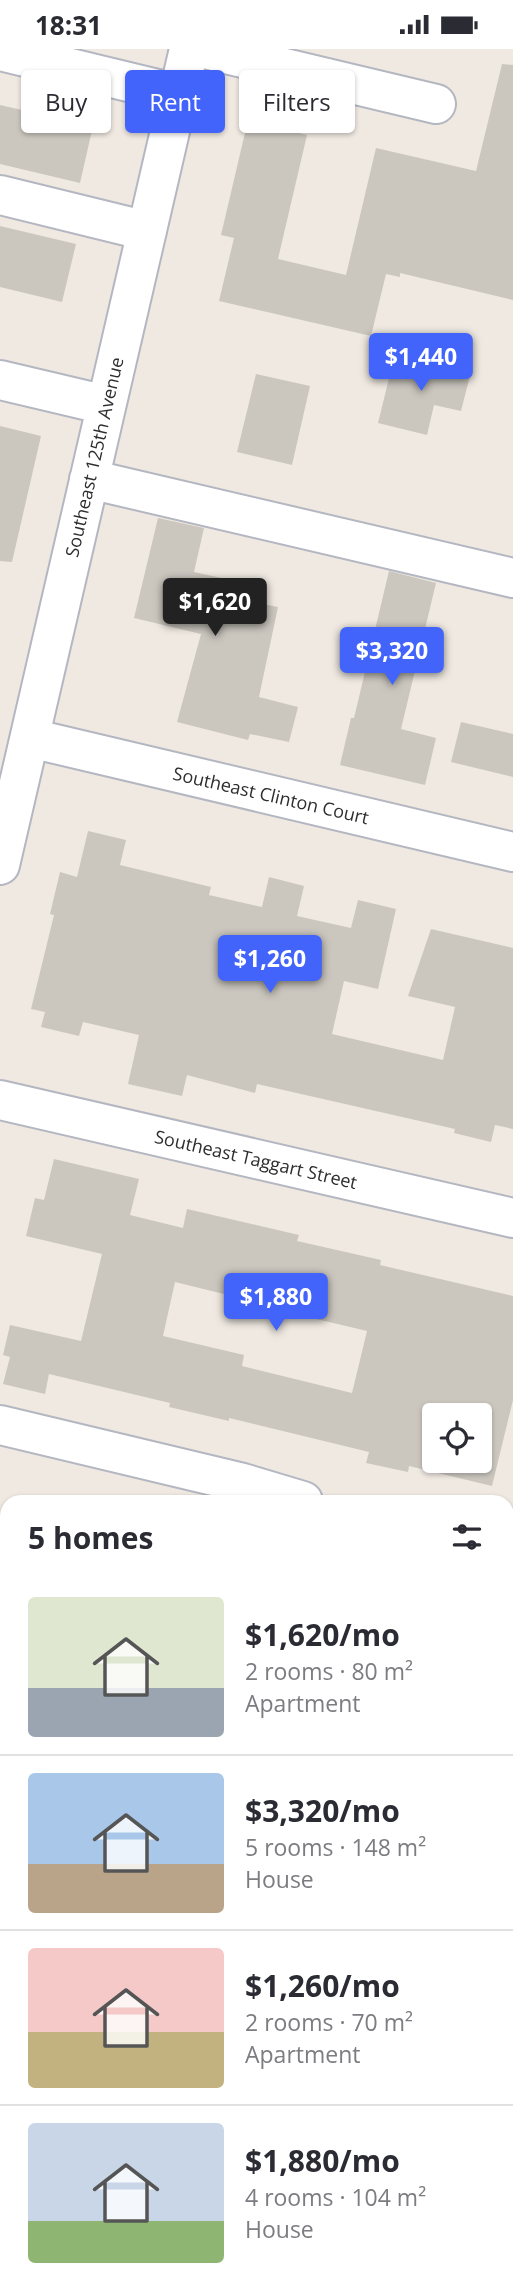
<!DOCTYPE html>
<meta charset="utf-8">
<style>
body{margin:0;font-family:"Open Sans",sans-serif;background:#f2f2f3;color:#2b2b33;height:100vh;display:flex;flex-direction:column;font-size:26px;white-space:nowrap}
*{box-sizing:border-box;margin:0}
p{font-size:23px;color:#7c7c81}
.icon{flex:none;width:38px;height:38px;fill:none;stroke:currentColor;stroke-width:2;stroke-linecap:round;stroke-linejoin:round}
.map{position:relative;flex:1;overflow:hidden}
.side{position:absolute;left:0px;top:1446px;width:514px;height:800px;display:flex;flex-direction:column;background:#fff;border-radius:21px 21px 0 0;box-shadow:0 2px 5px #0004}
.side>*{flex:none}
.banner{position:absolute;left:21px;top:21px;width:472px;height:63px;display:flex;gap:14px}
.fabs{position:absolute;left:422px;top:1354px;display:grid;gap:14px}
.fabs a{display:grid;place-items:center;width:70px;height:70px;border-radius:7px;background:#fff;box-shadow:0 2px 5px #0004;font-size:35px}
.price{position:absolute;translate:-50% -60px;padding:0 16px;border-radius:7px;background:#4264fb;color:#fff;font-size:23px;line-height:46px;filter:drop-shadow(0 2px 4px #0008)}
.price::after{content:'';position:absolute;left:50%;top:42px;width:21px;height:16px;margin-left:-10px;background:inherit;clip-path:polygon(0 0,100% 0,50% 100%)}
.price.current{background:#222;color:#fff}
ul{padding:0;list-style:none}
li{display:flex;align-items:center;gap:21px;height:175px;padding:0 28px}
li+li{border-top:2px solid #e1e1e2}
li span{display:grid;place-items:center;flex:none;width:196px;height:140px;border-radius:7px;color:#555}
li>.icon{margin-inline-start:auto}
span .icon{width:84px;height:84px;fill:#fffc;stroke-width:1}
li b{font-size:30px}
h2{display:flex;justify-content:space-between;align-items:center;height:84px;padding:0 28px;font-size:30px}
.chip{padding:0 24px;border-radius:7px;background:#fff;box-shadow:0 2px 5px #0004;font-size:24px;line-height:63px}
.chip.current{background:#4264fb;color:#fff}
.status{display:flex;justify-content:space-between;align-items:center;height:49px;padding:0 35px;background:#fff;direction:ltr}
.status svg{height:19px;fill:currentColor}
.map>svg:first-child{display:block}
.building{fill:#cbc7bf;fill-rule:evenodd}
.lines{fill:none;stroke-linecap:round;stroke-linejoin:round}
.minor-casing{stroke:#b4b7c1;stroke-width:42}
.minor{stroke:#fff;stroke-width:38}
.labels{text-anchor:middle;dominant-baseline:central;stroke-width:5;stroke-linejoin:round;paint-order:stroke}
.street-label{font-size:18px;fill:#2e2e2e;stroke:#fff}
</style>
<div class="status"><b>18:31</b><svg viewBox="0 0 49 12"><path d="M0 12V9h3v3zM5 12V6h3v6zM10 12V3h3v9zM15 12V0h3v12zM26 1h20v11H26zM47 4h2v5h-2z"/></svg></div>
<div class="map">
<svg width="513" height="2244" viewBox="0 0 513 2244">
<rect width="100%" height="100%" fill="#efe9e1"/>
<path class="building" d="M 502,15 L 513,16 L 513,251 L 400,224 L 400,228 L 386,225 L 371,287 L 219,252 L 234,189 L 221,186 L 248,71 L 307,86 L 278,210 L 346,226 L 376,99 L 476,122 Z
M 0,56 L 93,77 L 80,134 L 0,115 Z
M 0,177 L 76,195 L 62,253 L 0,238 Z
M 395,305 L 471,323 L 461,362 L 434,356 L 427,386 L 378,374 Z
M 256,325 L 310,337 L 292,416 L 237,403 Z
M 0,377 L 41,387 L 12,513 L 0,512 Z
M 158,469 L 204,479 L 194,523 L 267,539 L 263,555 L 278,558 L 259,648 L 298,658 L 289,693 L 250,685 L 248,691 L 177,673 L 201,585 L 134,569 Z
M 389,522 L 436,534 L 401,680 L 436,689 L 425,736 L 340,716 L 351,669 L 354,669 Z
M 461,673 L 513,685 L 513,728 L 451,713 Z
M 88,782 L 126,791 L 120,816 L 211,838 L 209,846 L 262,858 L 269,828 L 304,837 L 297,867 L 351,879 L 358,851 L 396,860 L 378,940 L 344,932 L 332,985 L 443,1011 L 455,958 L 408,947 L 431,880 L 513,899 L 513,1080 L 495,1076 L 491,1093 L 454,1084 L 455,1080 L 257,1035 L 255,1044 L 187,1026 L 182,1047 L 128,1035 L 139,986 L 83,973 L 79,987 L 41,978 L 45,963 L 31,960 L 54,866 L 50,865 L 60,823 L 77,828 Z
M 54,1110 L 139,1130 L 130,1166 L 183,1179 L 187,1160 L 299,1186 L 297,1192 L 381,1211 L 380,1216 L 513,1247 L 513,1351 L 492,1437 L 409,1417 L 408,1423 L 366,1414 L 369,1403 L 229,1369 L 229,1372 L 169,1358 L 170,1354 L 49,1325 L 45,1345 L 3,1335 L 10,1308 L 3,1306 L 10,1276 L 81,1292 L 102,1205 L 26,1187 L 35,1149 L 44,1151 ZM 175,1233 L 236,1248 L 236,1251 L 367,1282 L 352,1344 L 242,1317 L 244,1306 L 163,1287 ZM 434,1367 L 480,1367 L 480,1412 L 434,1412 Z"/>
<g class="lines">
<g class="minor-casing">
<path id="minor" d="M 205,0 L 436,55
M 0,2 L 178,45
M 0,146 L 147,182
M 0,331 L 106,356
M 89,430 L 513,529
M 30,689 L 513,803
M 0,816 L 189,0
M 0,1051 L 513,1169
M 0,1376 L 243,1434 L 303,1452
M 508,1501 L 513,1502
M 0,1729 L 7,1730
M 508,1820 L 513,1821
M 0,2131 L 7,2133
M 449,2238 L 473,2244"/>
</g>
<use href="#minor" class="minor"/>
</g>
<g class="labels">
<g class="street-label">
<text transform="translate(94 408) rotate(-77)">Southeast 125th Avenue</text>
<text transform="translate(271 746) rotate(13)">Southeast Clinton Court</text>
<text transform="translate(256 1110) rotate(13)">Southeast Taggart Street</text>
</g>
</g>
</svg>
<div class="fabs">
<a><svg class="icon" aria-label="locate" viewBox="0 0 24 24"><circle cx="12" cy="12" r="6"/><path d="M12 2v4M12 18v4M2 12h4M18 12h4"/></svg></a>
</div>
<b class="price" style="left:421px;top:344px">$1,440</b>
<b class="price current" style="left:215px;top:589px">$1,620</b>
<b class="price" style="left:392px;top:638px">$3,320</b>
<b class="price" style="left:270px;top:946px">$1,260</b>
<b class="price" style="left:276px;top:1284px">$1,880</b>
<div class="banner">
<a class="chip">Buy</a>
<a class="chip current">Rent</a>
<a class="chip">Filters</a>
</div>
<section class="side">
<h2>5 homes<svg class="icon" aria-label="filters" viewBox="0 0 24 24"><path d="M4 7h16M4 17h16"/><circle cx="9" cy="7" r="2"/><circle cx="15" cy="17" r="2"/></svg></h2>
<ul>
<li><span style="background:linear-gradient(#dfe7d0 65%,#9aa5b1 0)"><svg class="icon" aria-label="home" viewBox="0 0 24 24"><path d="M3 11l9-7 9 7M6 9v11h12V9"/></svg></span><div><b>$1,620/mo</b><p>2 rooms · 80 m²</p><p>Apartment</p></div></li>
<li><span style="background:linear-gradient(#a9c7e8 65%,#b9a48a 0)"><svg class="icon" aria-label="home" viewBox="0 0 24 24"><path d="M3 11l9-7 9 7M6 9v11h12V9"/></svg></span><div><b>$3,320/mo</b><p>5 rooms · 148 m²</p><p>House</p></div></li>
<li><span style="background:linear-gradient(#f6c9c9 60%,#c2b280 0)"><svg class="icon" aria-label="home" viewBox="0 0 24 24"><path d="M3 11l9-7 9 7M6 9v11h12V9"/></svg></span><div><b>$1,260/mo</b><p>2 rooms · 70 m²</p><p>Apartment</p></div></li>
<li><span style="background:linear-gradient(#c9d6e8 70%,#8fb573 0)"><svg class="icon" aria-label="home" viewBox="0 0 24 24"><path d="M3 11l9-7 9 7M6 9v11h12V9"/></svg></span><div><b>$1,880/mo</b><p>4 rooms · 104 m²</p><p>House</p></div></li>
</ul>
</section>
</div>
